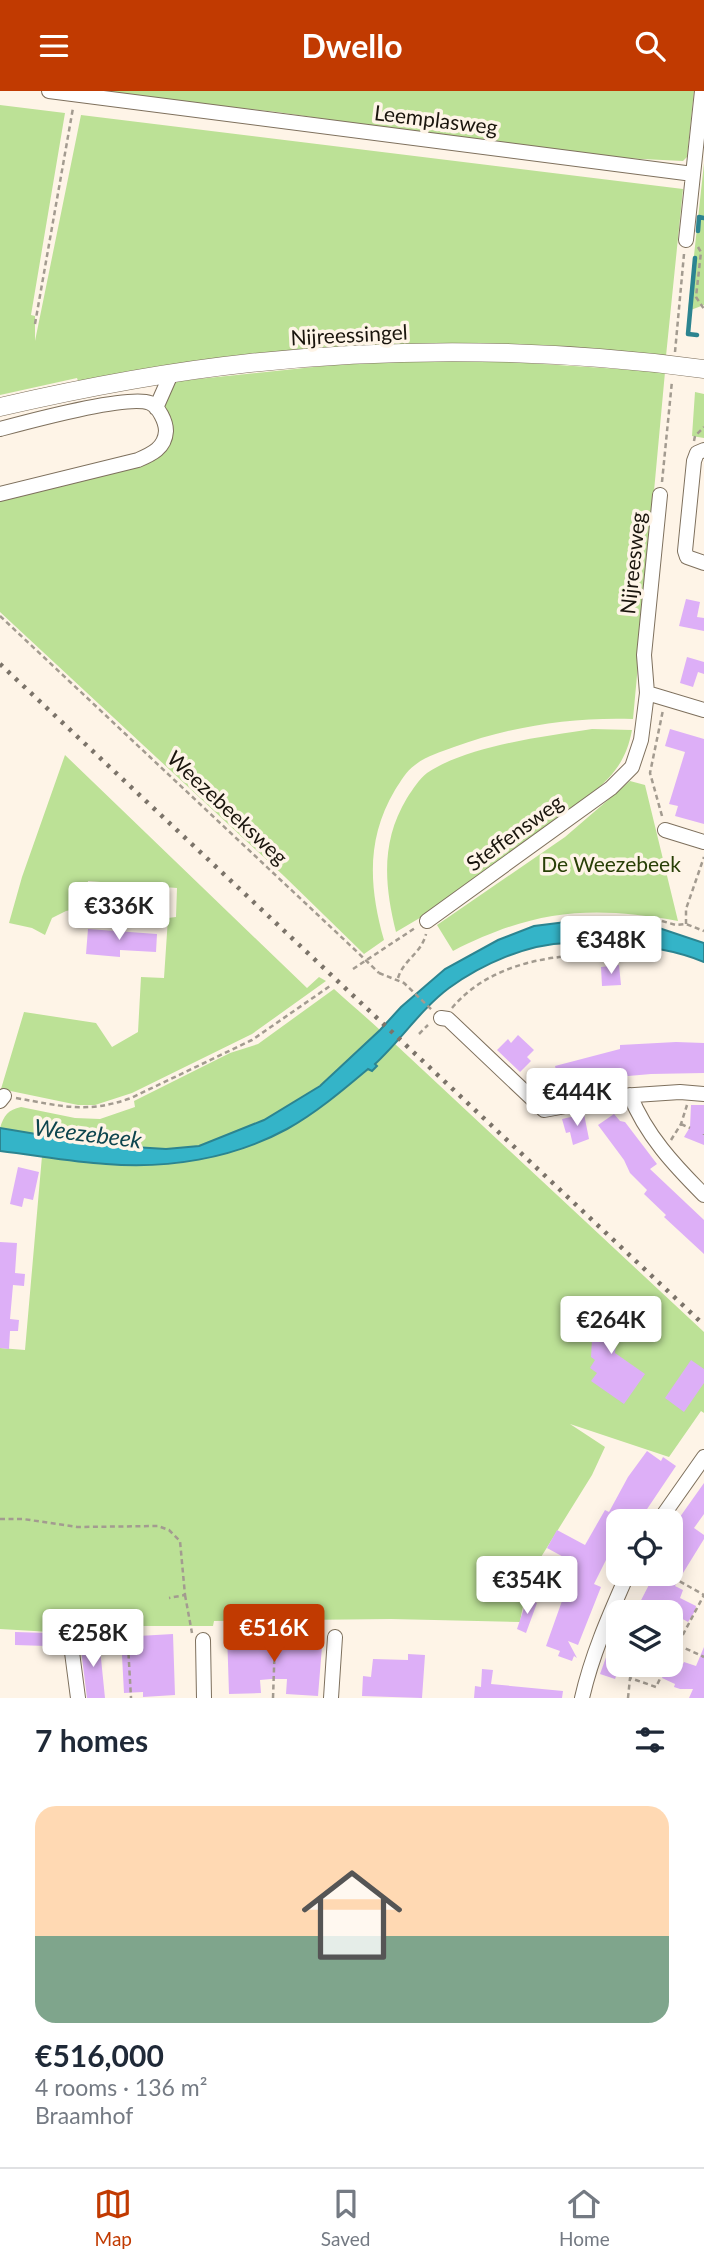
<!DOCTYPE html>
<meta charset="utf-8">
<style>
body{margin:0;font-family:Lato,sans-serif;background:#f2f2f3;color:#1f2937;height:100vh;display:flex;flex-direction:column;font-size:26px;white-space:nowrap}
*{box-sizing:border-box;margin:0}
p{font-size:23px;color:#747a83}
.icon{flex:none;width:38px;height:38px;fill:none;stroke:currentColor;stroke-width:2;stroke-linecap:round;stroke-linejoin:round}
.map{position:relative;height:1607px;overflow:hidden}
.panel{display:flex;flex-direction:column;background:#fff;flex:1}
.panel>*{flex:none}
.fabs{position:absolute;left:606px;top:1418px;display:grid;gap:14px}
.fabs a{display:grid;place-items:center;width:77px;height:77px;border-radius:14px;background:#fff;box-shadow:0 4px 18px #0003;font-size:35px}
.price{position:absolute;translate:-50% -60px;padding:0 16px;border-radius:7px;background:#fff;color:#222;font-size:23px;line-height:46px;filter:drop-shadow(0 2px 4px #0008)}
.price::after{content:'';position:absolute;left:50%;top:42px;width:21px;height:16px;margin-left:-10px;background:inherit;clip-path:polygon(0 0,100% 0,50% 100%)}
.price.active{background:#c13a01;color:#fff}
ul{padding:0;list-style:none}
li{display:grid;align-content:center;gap:14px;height:371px;padding:0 35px}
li+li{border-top:2px solid #e0e1e3}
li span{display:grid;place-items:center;height:217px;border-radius:21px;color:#555}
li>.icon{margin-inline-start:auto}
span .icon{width:126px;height:126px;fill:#fffc;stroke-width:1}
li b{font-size:30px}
h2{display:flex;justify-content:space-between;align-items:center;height:84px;padding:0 35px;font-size:30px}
header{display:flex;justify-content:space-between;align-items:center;height:91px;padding:0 35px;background:#c13a01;color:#fff;font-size:32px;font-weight:700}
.tab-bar{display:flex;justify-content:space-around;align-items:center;height:98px;border-top:2px solid #e0e1e3;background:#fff;font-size:19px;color:#747a83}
.tab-bar a{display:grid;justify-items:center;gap:4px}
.tab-bar .active{color:#c13a01}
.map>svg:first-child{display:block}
.green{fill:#bce196}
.water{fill:#34b4c8;stroke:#2c8490;stroke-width:2}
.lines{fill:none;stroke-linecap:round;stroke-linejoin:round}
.stream{stroke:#2c8490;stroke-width:4.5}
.building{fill:#ddaff7}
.minor-casing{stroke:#7e705d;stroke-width:16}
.major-casing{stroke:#7e705d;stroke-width:19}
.path{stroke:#a39b90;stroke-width:2.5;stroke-dasharray:5 3.5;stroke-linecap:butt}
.minor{stroke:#fff;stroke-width:14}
.major{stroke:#fff;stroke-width:18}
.rail{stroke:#7b7369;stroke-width:4.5;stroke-dasharray:3.5 7;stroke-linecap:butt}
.path-bridge{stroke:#a39b90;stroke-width:2.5;stroke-dasharray:5 3.5;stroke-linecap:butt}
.labels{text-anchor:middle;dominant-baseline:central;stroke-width:7;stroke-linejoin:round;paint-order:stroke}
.street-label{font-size:21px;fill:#1a150d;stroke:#fef4e7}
.park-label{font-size:21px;fill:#283f06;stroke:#fef4e7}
.water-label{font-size:23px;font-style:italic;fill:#0e454e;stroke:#fef4e7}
</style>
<header><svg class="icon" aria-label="menu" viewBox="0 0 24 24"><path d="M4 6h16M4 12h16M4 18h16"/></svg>Dwello<svg class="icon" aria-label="search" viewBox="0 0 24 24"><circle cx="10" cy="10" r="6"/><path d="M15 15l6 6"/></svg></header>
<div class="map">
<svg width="704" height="1607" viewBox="0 0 704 1607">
<rect width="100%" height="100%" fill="#fef4e7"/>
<path class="green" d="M 84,0 L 694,0 L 687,66 L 683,70 L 581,65 L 277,21 Z
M 0,14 L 65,22 L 31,224 L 35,225 L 35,250 L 81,24 L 683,98 L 666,265 L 169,274 L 78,290 L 77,287 L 0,304 Z
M 704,72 L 704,214 L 688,220 Z
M 413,270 L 495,270 L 665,281 L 633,628 C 572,626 512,635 454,656 C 441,661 426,665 415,674 C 406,680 401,690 395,699 C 366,748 369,796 384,849 L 364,863 L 284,785 L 0,521 L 0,409 L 141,375 C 171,367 182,335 160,312 L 173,293 L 179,290 L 333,274 Z
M 695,301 L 704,303 L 704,347 L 692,345 Z
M 592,638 L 632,639 C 626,671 613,684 590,705 L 435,818 L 396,841 C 384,793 381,750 407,707 C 413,698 419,688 427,682 C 469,654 542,646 592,638 Z
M 65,664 L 307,897 L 319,886 L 326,890 L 252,943 L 132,1002 L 95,1014 L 78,1014 L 1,998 L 24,921 L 96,932 L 112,956 L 138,941 L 141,886 L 164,887 L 168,827 L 176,826 L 177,797 L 88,790 L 86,816 L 66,820 L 52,827 L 45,844 L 32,837 L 9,832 L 22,786 Z
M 630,690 L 645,694 L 678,830 C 590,814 533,819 453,860 L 437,834 L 565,746 Z
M 334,898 C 348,911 365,925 380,939 L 332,985 L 300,1009 L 264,1029 L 199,1055 L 166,1058 L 102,1054 L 0,1037 C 4,1024 8,1019 21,1016 L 75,1027 L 100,1028 L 135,1016 L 134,1010 L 230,962 L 258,953 Z
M 394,952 L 704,1241 L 704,1322 L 701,1320 L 669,1366 L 570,1333 L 605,1356 L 592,1384 L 528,1487 L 520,1531 L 391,1528 L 214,1530 L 213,1535 L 128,1535 L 51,1541 L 0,1538 L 0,1257 L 25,1259 L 42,1065 C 91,1072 142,1079 191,1070 C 257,1059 318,1020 369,978 L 372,980 L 377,975 L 374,973 Z"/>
<path class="water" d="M 574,830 L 653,835 L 704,852 L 704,871 C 675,859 642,854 610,853 C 596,853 582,852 568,852 C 527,853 482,873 449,897 C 421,918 401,949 375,973 L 377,975 L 372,980 L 368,978 C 343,999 316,1022 287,1038 C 232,1068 167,1078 106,1073 C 71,1071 35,1064 0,1060 L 0,1037 L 102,1054 L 166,1058 L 199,1055 L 264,1029 L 320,995 L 380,939 L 401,916 L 445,878 L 498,849 L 534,835 Z"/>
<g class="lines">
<path class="stream" d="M 698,140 L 699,126 L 704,127
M 695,167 L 688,243 L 697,244"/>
</g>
<path class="building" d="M 686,508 L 700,511 L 697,526 L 704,527 L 704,540 L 679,535 Z
M 687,566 L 704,571 L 704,583 L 698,581 L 693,596 L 680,592 Z
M 670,638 L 704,648 L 704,733 L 675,725 L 678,715 L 669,713 L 685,661 L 665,655 Z
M 88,838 L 157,843 L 156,861 L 120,859 L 120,866 L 86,863 Z
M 619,874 L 621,894 L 602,895 L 601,876 Z
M 518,944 L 534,959 L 527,966 L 531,970 L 520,981 L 497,959 L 508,948 L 511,952 Z
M 676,951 L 704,952 L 704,982 L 651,983 L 594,988 L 596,996 L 563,1005 L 555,975 L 620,958 L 620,954 Z
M 691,1014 L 704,1014 L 704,1054 L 684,1046 L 690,1036 Z
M 584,1023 L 589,1048 L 573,1054 L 570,1041 L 566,1042 L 562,1028 Z
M 614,1023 L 620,1030 L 625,1031 L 657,1073 L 650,1078 L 704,1129 L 704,1163 L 664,1126 L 666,1124 L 644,1103 L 647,1099 L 630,1082 L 624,1069 L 598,1034 Z
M 18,1076 L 39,1081 L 33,1109 L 24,1107 L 22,1116 L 10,1113 Z
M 0,1151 L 17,1152 L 15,1182 L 25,1183 L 24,1195 L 13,1194 L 10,1228 L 19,1229 L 18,1240 L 10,1240 L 9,1258 L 0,1257 Z
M 594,1213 L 620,1216 L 615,1262 L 645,1283 L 624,1313 L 591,1290 L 597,1282 L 590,1277 L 595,1269 L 591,1266 Z
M 691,1269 L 704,1278 L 704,1292 L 684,1321 L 665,1307 Z
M 647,1360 L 661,1370 L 663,1366 L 676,1375 L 639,1430 L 618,1430 L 618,1468 L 609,1463 L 594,1493 L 601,1496 L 578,1554 L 568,1550 L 577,1567 L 574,1565 L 572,1570 L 558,1565 L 560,1560 L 546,1555 L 562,1510 L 559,1509 L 569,1485 L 562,1481 L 569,1469 L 547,1457 L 557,1439 L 585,1454 L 605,1419 L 609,1421 L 628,1386 Z
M 704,1392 L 704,1423 L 694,1437 L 704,1444 L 704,1448 L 675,1495 L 683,1499 L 680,1507 L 696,1515 L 695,1520 L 688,1531 L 670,1521 L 635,1521 L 655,1482 L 670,1482 L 670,1440 Z
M 527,1508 L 537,1512 L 526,1542 L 517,1538 Z
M 617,1536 L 618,1573 L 621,1573 L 615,1588 L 600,1583 Z
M 15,1541 L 47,1542 L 47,1555 L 15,1554 Z
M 227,1541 L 248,1541 L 248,1555 L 269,1554 L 269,1541 L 280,1542 L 280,1555 L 301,1555 L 302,1542 L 323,1543 L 318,1605 L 286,1603 L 287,1588 L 271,1588 L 260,1589 L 261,1602 L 229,1603 Z
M 173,1543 L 175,1604 L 143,1606 L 143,1601 L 124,1602 L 121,1546 Z
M 99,1548 L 105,1607 L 87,1607 L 80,1550 Z
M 704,1556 L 704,1607 L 689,1607 L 693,1598 L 680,1598 L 674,1596 L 675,1593 L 662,1587 L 668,1573 L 683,1573 L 684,1571 L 696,1575 Z
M 408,1563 L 425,1564 L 422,1607 L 362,1605 L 363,1585 L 371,1586 L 373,1568 L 408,1569 Z
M 482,1578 L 493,1579 L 491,1593 L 563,1600 L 562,1607 L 474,1607 L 475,1595 L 481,1596 Z"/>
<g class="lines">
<g class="minor-casing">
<path id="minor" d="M 49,0 L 693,83
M 686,149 L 702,0
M 156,317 L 171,283
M 0,338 C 26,331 129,303 150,312 C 159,316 166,331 166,340 C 165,357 152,363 138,369 L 0,403
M 704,359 L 697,362 L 694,370 L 685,460 L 687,466 L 704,472
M 647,602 L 704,619
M 665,739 L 704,751
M 427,830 L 611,697 L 632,676 L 641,649 L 647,602 L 644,564 L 660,404
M 441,927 L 448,928 L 544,1019 L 620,1005 L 680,1001 L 704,1003
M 630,1004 C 646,1044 674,1074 704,1104
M 0,1010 L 4,1005
M 659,1430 L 704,1366
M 70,1546 L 78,1607
M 203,1549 L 204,1607
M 331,1607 L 335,1546
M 582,1607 C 592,1563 610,1523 628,1482"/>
</g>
<g class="major-casing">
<path id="major" d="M 0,316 C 82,297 166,281 250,272 C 400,256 554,258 704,278"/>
</g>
<path class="path" d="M 698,156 L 701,161 L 696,206 L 704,218
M 35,233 L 73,17
M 675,261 L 684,163
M 694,350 L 695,345 L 704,336
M 662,391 L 672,290
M 0,525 L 353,857
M 662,725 L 650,682 L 663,619
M 662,830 L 676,834 L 686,833 L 704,840
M 686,833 L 686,818 L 704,766
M 353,878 L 415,837
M 379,882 L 404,892 L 432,919
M 398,887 C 404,868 421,863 426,843
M 452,917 C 492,869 564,860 622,866
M 419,943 L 428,934
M 16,1007 C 61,1015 87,1023 131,1007 L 252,949 L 330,895
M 681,1033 L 690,1037
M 704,1043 L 704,1044
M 671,1049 L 681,1033 L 687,1014
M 0,1428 L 23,1428 L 77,1436 L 158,1435 L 169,1439 L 180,1450 L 185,1504 L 169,1507
M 665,1482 L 704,1504 L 670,1568
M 185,1504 L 192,1542
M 128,1554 L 131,1607
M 678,1554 L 704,1566
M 273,1607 L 275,1549
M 628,1607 L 630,1587 L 656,1596 L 667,1573"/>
<use href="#minor" class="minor"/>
<use href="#major" class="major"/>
<path class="rail" d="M 0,573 L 704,1234"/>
<path class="path-bridge" d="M 353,857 L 379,882"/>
</g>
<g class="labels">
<g class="street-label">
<text transform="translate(436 28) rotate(7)">Leemplasweg</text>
<text transform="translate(349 243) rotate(-3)">Nijreessingel</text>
<text transform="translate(632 472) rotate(-84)">Nijreesweg</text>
<text transform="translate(228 716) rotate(43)">Weezebeeksweg</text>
<text transform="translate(514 741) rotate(-36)">Steffensweg</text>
</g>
<g class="park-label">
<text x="611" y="772">De Weezebeek</text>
</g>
<g class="water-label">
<text transform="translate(88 1042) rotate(7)">Weezebeek</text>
</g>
</g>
</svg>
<div class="fabs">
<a><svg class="icon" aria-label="locate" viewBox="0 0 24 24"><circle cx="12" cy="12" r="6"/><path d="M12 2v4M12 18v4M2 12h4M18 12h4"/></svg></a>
<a><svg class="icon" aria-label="layers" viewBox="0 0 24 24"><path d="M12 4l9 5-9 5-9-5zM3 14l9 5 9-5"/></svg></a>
</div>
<b class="price" style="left:119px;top:851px">€336K</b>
<b class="price" style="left:611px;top:885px">€348K</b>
<b class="price" style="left:577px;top:1037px">€444K</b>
<b class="price" style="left:611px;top:1265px">€264K</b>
<b class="price" style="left:527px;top:1525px">€354K</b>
<b class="price active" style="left:274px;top:1573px">€516K</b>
<b class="price" style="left:93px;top:1578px">€258K</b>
</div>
<section class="panel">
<h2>7 homes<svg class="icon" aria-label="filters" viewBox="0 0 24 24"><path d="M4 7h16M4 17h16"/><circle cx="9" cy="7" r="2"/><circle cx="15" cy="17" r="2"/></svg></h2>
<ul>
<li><span style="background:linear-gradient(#ffd9b3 60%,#7fa58c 0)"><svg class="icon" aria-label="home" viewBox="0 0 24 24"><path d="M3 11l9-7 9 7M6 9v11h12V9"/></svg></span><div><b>€516,000</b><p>4 rooms · 136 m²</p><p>Braamhof</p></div></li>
</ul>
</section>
<nav class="tab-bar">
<a class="active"><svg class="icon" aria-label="map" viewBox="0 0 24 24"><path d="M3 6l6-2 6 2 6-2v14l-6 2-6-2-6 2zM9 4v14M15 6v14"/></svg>Map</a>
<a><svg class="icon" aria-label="saved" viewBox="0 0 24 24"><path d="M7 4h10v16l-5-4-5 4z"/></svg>Saved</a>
<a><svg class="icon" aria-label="home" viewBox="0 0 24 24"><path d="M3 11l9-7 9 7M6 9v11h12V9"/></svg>Home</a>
</nav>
